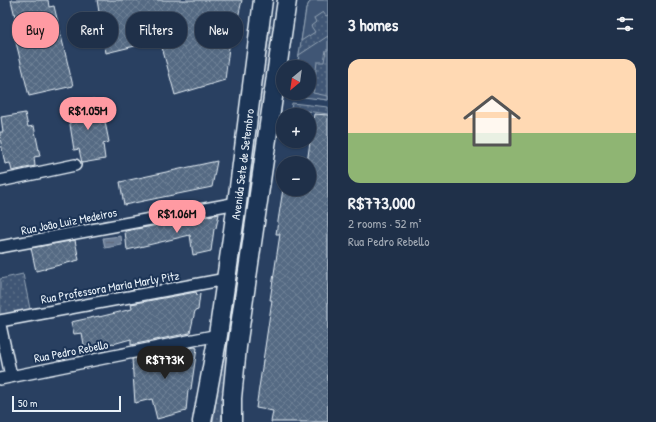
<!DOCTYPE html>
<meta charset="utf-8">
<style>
body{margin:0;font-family:"Patrick Hand",sans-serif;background:#2c3c53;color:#f1f3f6;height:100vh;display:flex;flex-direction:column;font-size:15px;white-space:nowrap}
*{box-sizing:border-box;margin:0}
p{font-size:13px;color:#a1a9b4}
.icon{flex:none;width:22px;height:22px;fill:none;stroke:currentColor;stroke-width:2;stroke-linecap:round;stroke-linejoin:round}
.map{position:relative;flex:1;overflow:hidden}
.panel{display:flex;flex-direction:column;background:#1f3049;width:328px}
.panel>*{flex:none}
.hud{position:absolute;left:12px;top:12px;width:256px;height:36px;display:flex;gap:8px}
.needle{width:26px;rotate:209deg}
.tools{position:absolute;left:276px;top:60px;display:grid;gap:8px}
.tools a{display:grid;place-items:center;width:40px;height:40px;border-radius:50%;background:#1f3049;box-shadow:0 1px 3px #0004,0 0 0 1px #3c4b61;font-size:20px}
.scale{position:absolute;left:12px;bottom:10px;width:109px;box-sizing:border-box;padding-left:4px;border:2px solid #e8f1f8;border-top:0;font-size:11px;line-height:14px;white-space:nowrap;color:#e8f1f8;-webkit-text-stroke:3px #1d3557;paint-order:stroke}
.price{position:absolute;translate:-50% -34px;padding:0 9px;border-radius:14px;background:#ff9aa2;color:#111;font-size:13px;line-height:26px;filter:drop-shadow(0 1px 2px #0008)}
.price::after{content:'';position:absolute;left:50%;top:24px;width:12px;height:9px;margin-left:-6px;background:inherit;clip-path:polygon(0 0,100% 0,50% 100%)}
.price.selected{background:#222;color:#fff}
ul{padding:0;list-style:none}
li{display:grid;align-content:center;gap:8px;height:212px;padding:0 20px}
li+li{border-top:1px solid #3c4b61}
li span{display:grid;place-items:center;height:124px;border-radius:12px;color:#555}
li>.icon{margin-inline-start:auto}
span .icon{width:72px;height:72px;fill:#fffc;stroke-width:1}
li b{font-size:17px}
h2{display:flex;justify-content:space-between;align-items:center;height:48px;padding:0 20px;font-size:17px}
.chip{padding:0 14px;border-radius:16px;background:#1f3049;box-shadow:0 1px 3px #0004,0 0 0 1px #3c4b61;font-size:14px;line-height:36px}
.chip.selected{background:#ff9aa2;color:#111}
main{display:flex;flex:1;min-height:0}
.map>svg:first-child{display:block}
.grass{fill:url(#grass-dots);stroke:#94a4b6}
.garden{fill:#415774;stroke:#94a4b6}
.water{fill:url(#water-ripples);stroke:#9dabbd}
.building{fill:url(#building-cross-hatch);stroke:#e8f1f8}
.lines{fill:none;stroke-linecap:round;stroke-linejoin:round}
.minor-casing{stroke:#e8f1f8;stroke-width:14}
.primary-casing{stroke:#e8f1f8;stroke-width:21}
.minor{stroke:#1d3557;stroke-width:11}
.primary{stroke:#1d3557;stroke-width:18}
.labels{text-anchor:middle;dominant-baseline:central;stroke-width:4;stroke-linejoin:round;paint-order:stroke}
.street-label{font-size:12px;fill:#e8f1f8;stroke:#1d3557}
</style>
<main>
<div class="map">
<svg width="328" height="422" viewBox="0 0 328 422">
<defs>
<pattern id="grass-dots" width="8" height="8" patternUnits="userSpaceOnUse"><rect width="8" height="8" fill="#415774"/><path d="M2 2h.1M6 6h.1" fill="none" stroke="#5c7089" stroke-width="1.8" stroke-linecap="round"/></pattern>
<pattern id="water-ripples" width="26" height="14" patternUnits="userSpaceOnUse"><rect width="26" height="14" fill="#6b7c95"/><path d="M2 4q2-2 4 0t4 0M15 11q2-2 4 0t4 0" fill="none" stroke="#5a6573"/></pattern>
<pattern id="building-cross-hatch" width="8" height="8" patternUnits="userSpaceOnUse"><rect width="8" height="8" fill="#556a83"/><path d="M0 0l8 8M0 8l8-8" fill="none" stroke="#6d8095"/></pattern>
</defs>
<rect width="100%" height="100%" fill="#294061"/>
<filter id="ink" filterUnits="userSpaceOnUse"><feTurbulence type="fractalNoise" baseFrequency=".025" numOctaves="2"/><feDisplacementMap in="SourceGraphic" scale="8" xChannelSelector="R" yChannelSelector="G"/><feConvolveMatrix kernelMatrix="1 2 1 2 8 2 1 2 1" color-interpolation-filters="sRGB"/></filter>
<g filter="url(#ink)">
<path class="grass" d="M 313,0 L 328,0 L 328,100 L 294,95 L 293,93 L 309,93 L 309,67 L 297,67 L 306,9 L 309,3 Z
M 270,26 L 274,26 L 241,248 L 238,248 Z
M 292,103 L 328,107 L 328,114 L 291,109 Z
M 237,256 L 241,257 L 227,351 L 221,422 L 213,422 Z
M 23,274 L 30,309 L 0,316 L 0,279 Z"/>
<path class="garden" d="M 313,0 L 328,0 L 328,15 L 326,16 L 323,12 L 314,18 L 316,22 L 311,26 L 315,32 L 301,41 L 306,9 L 309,3 Z
M 328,36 L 328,50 L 326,50 L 324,62 L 317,62 L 313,93 L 328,96 L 328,100 L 295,96 L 294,95 L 293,93 L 309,93 L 309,67 L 297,67 L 299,55 Z"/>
<path class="water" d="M 121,236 L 122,245 L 105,248 L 103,238 Z"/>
<path class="building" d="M 11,0 L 48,0 L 49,7 L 54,6 L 73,86 L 29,96 L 13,30 L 18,29 Z
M 97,0 L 242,0 L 237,22 L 232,23 L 225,80 L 175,95 L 160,40 L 106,53 Z
M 94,99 L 97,113 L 103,112 L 109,142 L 103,144 L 105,159 L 82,163 L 79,149 L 74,150 L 69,118 L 72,118 L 69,103 Z
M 25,113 L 28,127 L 34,126 L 40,156 L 34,157 L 35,166 L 12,171 L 10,163 L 5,164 L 0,138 L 0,132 L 3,132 L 1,117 Z
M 314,114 L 328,115 L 328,422 L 271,422 L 273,411 L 256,408 L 272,300 L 270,300 L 280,234 L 276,234 L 283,189 L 309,189 L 309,163 L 307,163 Z
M 217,161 L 212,187 L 124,205 L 120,182 Z
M 219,214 L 216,228 L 214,229 L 211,251 L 193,255 L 190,235 L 127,250 L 125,231 Z
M 75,240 L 79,260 L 36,271 L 31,248 Z
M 196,292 L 197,295 L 200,294 L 198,310 L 195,311 L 190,333 L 131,345 L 131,339 L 113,344 L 113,343 L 85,350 L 82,333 L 74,334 L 71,322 L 99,316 L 99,317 L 132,309 L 131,304 Z
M 195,347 L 197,348 L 191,389 L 188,390 L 186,411 L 157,419 L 152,399 L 135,403 L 132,359 Z"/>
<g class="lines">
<g class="minor-casing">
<path id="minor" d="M 0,181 L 75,165
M 0,247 L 237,203
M 0,321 L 226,279
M 0,325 L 11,376
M 0,379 L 218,335"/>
</g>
<g class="primary-casing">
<g id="primary">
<path id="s1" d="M 202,422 L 218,335 L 237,203 L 263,0"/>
<path d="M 232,422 L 232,398 L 237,347 L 287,0"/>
</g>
</g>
<use href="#minor" class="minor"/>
<use href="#primary" class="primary"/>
</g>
</g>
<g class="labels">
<g class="street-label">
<text stroke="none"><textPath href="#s1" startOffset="261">Avenida Sete de Setembro</textPath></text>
<text transform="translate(69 221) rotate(-11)">Rua João Luiz Medeiros</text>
<text transform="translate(110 287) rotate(-10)">Rua Professora Maria Marly Pitz</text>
<text transform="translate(71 351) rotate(-11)">Rua Pedro Rebello</text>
</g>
</g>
</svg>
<div class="tools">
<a><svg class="needle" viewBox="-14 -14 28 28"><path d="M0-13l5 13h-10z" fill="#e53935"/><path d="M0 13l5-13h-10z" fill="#a1a9b4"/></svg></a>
<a>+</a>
<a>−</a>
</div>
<div class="scale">50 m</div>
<b class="price" style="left:88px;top:131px">R$1.05M</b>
<b class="price" style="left:177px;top:234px">R$1.06M</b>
<b class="price selected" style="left:165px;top:380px">R$773K</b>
<div class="hud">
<a class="chip selected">Buy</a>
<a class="chip">Rent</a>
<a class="chip">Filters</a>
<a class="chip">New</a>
</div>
</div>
<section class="panel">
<h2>3 homes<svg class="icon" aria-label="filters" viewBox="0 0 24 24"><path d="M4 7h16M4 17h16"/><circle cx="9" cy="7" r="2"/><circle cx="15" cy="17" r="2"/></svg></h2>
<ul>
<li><span style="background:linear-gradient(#ffd9b3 60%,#8fb573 0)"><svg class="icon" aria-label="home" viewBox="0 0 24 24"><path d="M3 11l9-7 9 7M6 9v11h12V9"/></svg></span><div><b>R$773,000</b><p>2 rooms · 52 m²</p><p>Rua Pedro Rebello</p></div></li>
</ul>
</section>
</main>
